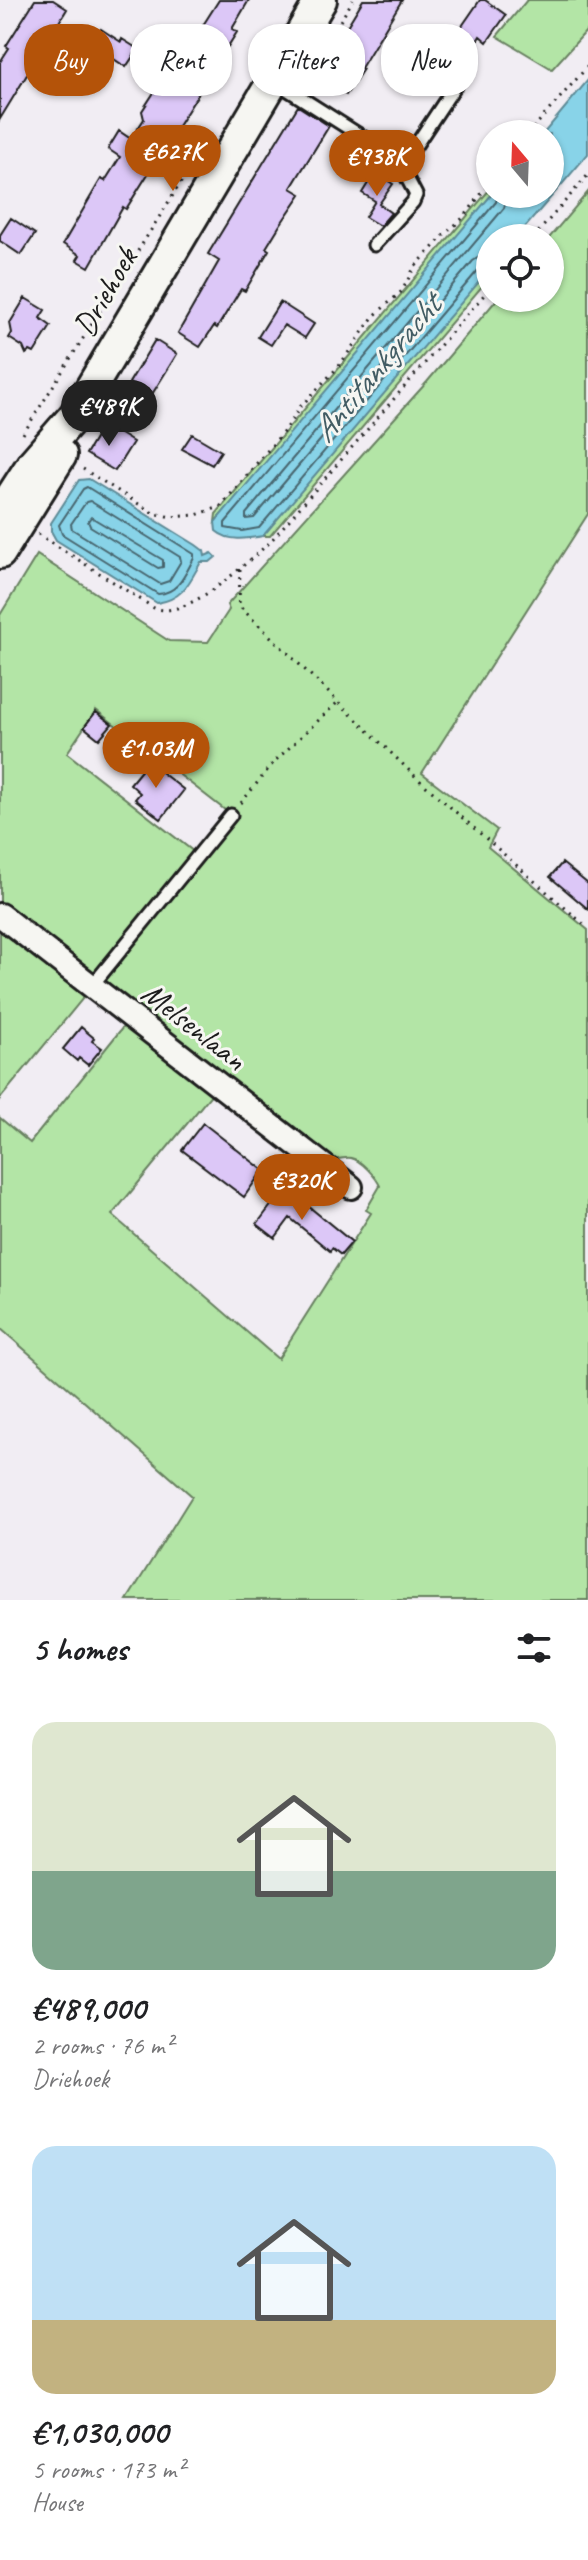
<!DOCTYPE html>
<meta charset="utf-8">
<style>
body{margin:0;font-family:Caveat,sans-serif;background:#f6f6f6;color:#202124;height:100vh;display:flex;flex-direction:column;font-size:30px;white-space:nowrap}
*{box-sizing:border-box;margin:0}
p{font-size:26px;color:#757577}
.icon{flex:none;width:44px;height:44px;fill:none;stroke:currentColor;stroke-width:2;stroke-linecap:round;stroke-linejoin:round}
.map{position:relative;height:1600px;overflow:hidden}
.drawer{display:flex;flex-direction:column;background:#fff;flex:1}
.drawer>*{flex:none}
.top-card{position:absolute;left:24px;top:24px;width:540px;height:72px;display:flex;gap:16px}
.needle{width:52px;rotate:341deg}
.controls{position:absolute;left:476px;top:120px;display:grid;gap:16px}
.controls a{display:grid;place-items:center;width:88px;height:88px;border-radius:50%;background:#fff;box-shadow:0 2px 6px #0004;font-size:40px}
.price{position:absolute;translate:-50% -68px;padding:0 18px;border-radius:28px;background:#b45309;color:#fff;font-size:26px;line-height:52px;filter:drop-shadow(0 2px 4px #0008)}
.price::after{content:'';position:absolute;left:50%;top:48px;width:24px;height:18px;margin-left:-12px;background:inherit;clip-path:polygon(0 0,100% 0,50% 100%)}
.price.selected{background:#222;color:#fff}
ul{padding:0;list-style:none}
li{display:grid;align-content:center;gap:16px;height:424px;padding:0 32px}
li span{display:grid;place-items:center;height:248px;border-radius:24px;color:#555}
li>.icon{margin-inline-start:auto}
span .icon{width:144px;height:144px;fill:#fffc;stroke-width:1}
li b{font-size:34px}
h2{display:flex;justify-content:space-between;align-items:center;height:96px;padding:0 32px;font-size:34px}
.pill{padding:0 28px;border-radius:32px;background:#fff;box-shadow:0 2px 6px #0004;font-size:28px;line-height:72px}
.pill.selected{background:#b45309;color:#fff}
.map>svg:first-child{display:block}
.green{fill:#b3e5a6;stroke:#688061;stroke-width:2;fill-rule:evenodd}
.water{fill:#88d3e8;stroke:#5d8a96;stroke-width:2}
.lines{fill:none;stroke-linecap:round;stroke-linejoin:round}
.shore{stroke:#47656e;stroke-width:2}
.building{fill:#dcc7f7;stroke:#1c1c1c;stroke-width:2}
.service-casing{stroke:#1c1c1c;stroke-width:17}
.minor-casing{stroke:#1c1c1c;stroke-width:28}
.secondary-casing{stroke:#1c1c1c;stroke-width:36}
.path{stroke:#1c1c1c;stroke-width:3;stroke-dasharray:2 6;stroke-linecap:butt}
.service{stroke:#f6f6f2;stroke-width:11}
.minor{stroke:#f6f6f2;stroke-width:22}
.secondary{stroke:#f6f6f2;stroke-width:30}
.labels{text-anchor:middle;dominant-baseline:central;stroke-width:6;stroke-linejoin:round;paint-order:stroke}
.street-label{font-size:32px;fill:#1c1c1c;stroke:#f6f6f2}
.water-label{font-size:34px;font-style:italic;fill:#425c63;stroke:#f6f6f2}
</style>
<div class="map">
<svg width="588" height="1600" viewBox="0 0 588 1600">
<rect width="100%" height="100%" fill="#f1edf3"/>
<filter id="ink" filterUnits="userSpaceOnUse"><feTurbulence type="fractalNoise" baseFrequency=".0125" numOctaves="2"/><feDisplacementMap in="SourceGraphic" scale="16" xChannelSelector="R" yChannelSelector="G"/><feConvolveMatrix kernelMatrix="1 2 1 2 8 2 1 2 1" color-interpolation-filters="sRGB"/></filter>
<g filter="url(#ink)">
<path class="green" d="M 527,0 L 588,0 L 588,29 L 552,69 L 497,36 Z
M 490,189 L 490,194 L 499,194 L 215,522 L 216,514 Z
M 588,192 L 588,514 L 422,773 L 497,830 L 488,847 L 588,930 L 588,1600 L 127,1600 L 192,1496 L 0,1328 L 0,1118 L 30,1143 L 127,1022 L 214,1091 L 112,1215 L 278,1359 L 371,1213 L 366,1210 L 380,1186 C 376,1177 361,1160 351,1158 C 344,1157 336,1160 330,1161 L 0,906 L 0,615 L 37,555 L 169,641 L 208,642 L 229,610 L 227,605 L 427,382 L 498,298 L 550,298 L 549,238 ZM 96,710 L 230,814 L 198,855 L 67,753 Z
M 490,262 L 490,277 L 270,536 L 263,536 L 263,529 Z
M 0,923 L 88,992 L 0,1099 Z"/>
<path class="water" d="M 588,80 L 588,154 L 516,238 L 490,238 L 490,269 L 263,536 C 246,539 229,542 216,531 L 215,522 L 492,194 L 550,194 L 550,134 L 543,134 Z
M 89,479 L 196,545 L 204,551 L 205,556 L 212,553 L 216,557 L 210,562 L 201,562 C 189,583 183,599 157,603 L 56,540 L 51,531 L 51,523 L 79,480 Z"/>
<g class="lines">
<path class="shore" d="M 490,254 L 482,255 L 473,261 L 254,518 L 246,519 L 246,514 L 504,208 L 508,194
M 490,264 L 480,268 L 259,528 L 242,531 L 225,528 L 225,523 L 496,202 L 498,194
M 87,487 L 194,554 L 194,558 C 185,574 179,593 158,594 L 62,534 L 59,525 L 83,489 Z
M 90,501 L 180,557 L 181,561 L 169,581 L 160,584 L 72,529 L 71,524 L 86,502 Z
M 91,517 L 163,560 L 163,567 L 158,568 L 90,526 L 88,521 Z"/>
</g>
<path class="building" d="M 35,0 L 53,0 L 67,9 L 0,119 L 0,62 L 9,48 L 6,46 Z
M 219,0 L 249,0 L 232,29 L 237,32 L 126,209 L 123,207 L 89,267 L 77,260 L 80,255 L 63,244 L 101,179 L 105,181 L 120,157 L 108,149 L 119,131 L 131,139 L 144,119 L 142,111 L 164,77 L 155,72 L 171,47 L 184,55 Z
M 363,0 L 402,0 L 361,68 L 363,69 L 346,95 L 316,77 Z
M 480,0 L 485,0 L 506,15 L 487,42 L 480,36 L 477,41 L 460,29 Z
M 101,29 L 121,42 L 122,39 L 138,49 L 126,67 L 91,44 Z
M 298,106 L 329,126 L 291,188 L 301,194 L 280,225 L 266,248 L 269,250 L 245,291 L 241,289 L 217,328 L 214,326 L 200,347 L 178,333 L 219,261 L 208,254 Z
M 375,172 L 393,184 L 379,204 L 391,213 L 380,226 L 365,217 L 375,201 L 362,193 Z
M 11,218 L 35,234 L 21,255 L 0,241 L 0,235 Z
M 25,298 L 45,310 L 40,318 L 51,326 L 34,353 L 30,351 L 26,354 L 23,347 L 9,338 L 12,333 L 10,323 Z
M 280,302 L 314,324 L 305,338 L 284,325 L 271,345 L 258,337 Z
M 155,340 L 177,354 L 151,396 L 129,383 Z
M 104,424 L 133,442 L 115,471 L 86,454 Z
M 192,434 L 221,451 L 212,465 L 182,449 Z
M 96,712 L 112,724 L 99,739 L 84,727 Z
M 148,762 L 184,790 L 161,819 L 135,799 L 140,793 L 130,784 Z
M 562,863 L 588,884 L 588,909 L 550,877 Z
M 81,1027 L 94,1038 L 92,1041 L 102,1048 L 88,1065 L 79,1058 L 77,1061 L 63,1049 Z
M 203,1123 L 263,1170 L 244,1197 L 182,1150 Z
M 285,1187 L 352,1242 L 341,1255 L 332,1248 L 330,1251 L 290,1218 L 275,1238 L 257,1224 Z"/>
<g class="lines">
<g class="service-casing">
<path id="service" d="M 276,82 L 397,159 L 416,195 L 413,202 L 374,245
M 397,159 L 410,154 L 455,86 L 467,42
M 91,987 L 231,815"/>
</g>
<g class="minor-casing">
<path id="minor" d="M 0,915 L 351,1187"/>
</g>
<g class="secondary-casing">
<path id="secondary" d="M 0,514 L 33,463 L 75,415 L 321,0
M 0,553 L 61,455"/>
</g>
<path class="path" d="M 315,62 L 353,0
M 528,134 L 588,66
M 533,238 L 588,175
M 23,434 L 210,136
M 83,469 L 153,513 L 171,517 L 196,515 L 220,507 L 289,425 L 300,407 L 339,366 L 373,317 L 402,291 L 414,268 L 443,236 L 465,216 L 490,182
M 38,534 L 154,608 C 187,621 246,563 269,543 L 490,288
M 240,569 L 239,606 L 417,778 L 588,928
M 241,803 L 274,762 L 338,702"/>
<use href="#service" class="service"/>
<use href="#minor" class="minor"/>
<use href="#secondary" class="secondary"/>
</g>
</g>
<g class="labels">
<g class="street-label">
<text transform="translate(105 292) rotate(-60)">Driehoek</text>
<text transform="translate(194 1026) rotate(38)">Melsenlaan</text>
</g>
<g class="water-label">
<text transform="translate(376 368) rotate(-50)">Antitankgracht</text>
</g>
</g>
</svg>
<div class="controls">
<a><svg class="needle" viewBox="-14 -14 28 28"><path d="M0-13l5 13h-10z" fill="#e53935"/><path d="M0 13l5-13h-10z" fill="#757577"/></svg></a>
<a><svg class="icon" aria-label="locate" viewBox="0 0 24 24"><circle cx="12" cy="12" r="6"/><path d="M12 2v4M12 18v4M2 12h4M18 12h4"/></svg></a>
</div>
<b class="price" style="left:173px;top:193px">€627K</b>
<b class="price" style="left:377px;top:198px">€938K</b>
<b class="price selected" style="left:109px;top:448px">€489K</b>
<b class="price" style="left:156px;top:790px">€1.03M</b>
<b class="price" style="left:302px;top:1222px">€320K</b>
<div class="top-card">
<a class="pill selected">Buy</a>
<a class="pill">Rent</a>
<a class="pill">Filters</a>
<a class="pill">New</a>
</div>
</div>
<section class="drawer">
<h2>5 homes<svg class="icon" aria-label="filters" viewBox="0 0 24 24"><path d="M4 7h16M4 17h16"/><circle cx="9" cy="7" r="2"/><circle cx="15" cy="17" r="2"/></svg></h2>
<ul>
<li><span style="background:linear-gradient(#dfe7d0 60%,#7fa58c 0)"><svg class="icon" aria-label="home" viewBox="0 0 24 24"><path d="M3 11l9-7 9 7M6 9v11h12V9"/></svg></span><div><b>€489,000</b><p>2 rooms · 76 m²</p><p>Driehoek</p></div></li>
<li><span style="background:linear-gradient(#bfe0f5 70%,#c2b280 0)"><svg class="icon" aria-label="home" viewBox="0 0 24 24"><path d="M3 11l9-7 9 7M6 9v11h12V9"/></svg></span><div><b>€1,030,000</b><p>5 rooms · 173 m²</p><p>House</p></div></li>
</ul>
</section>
